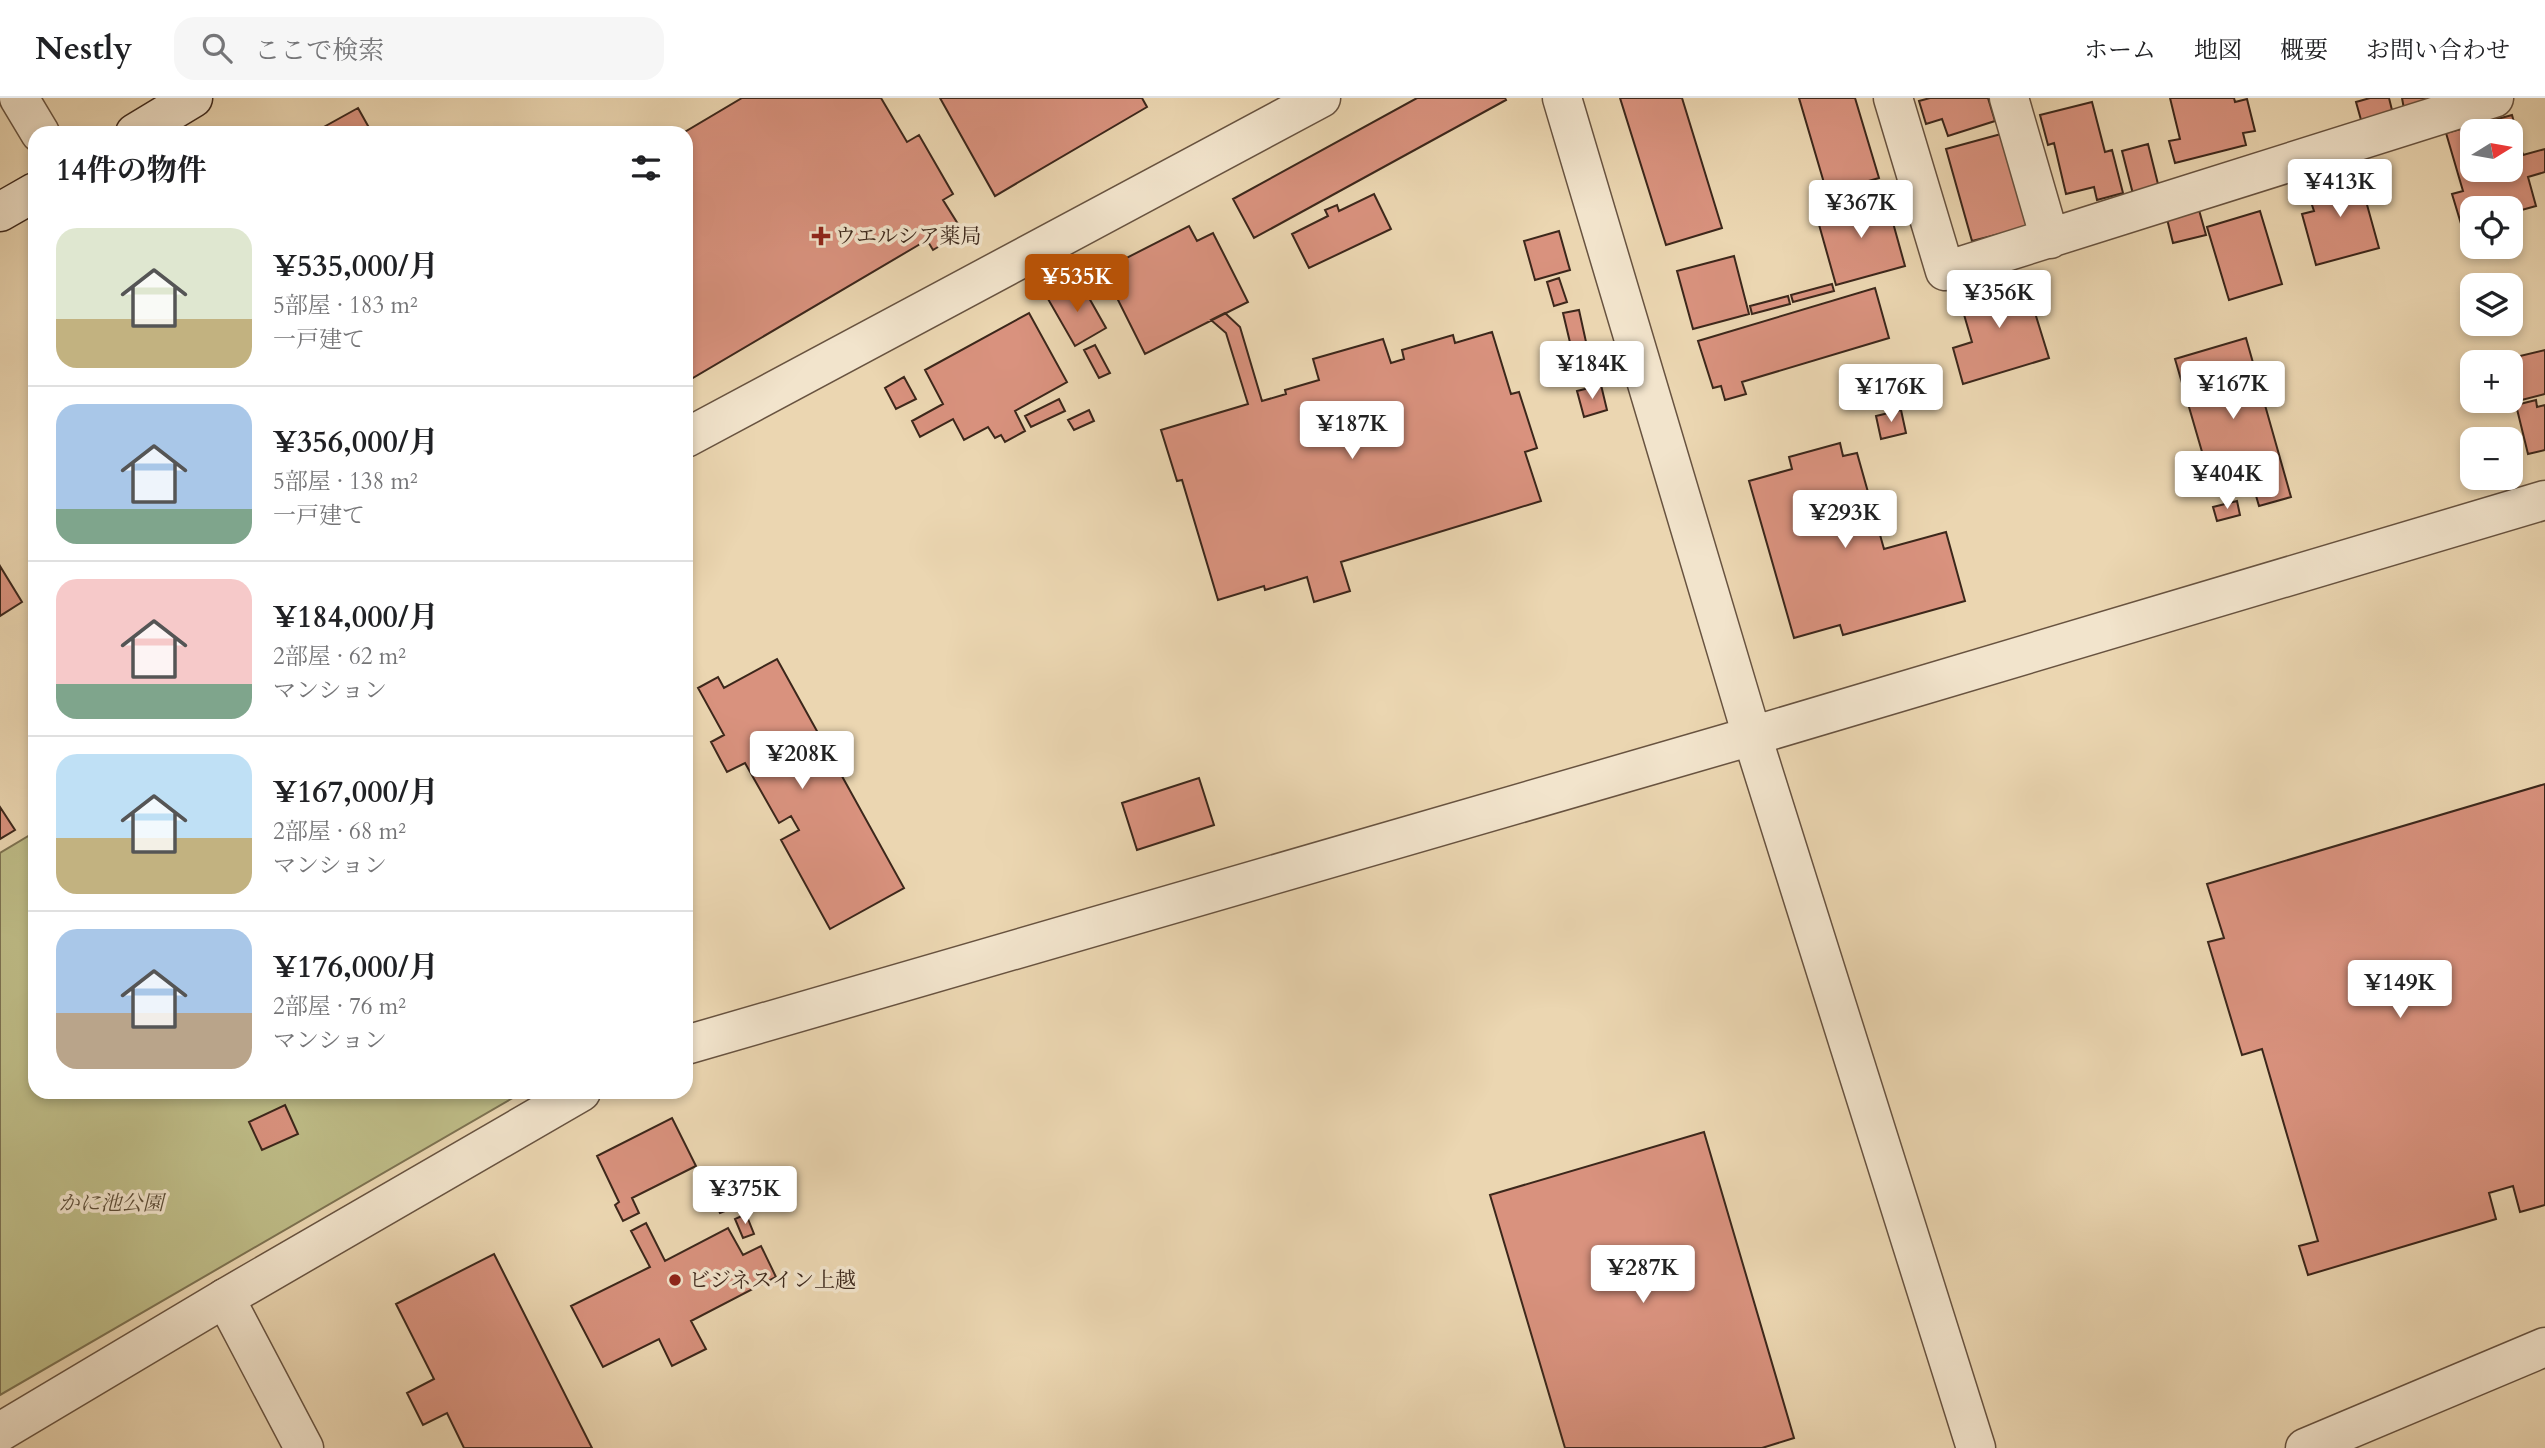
<!DOCTYPE html>
<html lang="ja">
<meta charset="utf-8">
<style>
body{margin:0;font-family:Cardo,"Noto Serif JP",serif;background:#f6f6f6;color:#202124;height:100vh;display:flex;flex-direction:column;font-size:26px;white-space:nowrap}
*{box-sizing:border-box;margin:0}
p{font-size:23px;color:#757577}
.icon{flex:none;width:38px;height:38px;fill:none;stroke:currentColor;stroke-width:2;stroke-linecap:round;stroke-linejoin:round}
.map{position:relative;flex:1;overflow:hidden}
.panel{position:absolute;left:28px;top:28px;width:665px;height:973px;display:flex;flex-direction:column;background:#fff;border-radius:21px;box-shadow:0 4px 10px #0003}
.panel>*{flex:none}
.needle{width:46px;rotate:79deg}
.controls{position:absolute;left:2460px;top:21px;display:grid;gap:14px}
.controls a{display:grid;place-items:center;width:63px;height:63px;border-radius:14px;background:#fff;box-shadow:0 4px 10px #0003;font-size:35px}
.price{position:absolute;translate:-50% -60px;padding:0 16px;border-radius:7px;background:#fff;color:#222;font-size:23px;line-height:46px;filter:drop-shadow(0 2px 4px #0008)}
.price::after{content:'';position:absolute;left:50%;top:42px;width:21px;height:16px;margin-left:-10px;background:inherit;clip-path:polygon(0 0,100% 0,50% 100%)}
.price.selected{background:#b45309;color:#fff}
ul{padding:0;list-style:none}
li{display:flex;align-items:center;gap:21px;height:175px;padding:0 28px}
li+li{border-top:2px solid #e0e0e0}
li span{display:grid;place-items:center;flex:none;width:196px;height:140px;border-radius:21px;color:#555}
li>.icon{margin-inline-start:auto}
span .icon{width:84px;height:84px;fill:#fffc;stroke-width:1}
li b{font-size:30px}
h2{display:flex;justify-content:space-between;align-items:center;height:84px;padding:0 28px;font-size:30px}
header{display:flex;align-items:center;gap:42px;box-sizing:border-box;height:98px;padding:0 35px;background:#fff;border-bottom:2px solid #e0e0e0}
header strong{font-size:33px}
nav{display:flex;gap:38px;margin-inline-start:auto;font-size:24px}
.search{width:490px;height:63px;background:#f6f6f6;display:flex;align-items:center;gap:18px;box-sizing:border-box;padding:0 24px;border-radius:21px;color:#757577;font-size:26px}
.map>svg:first-child{display:block}
.green{fill:#bebc87;stroke:#7d7251;stroke-width:2}
.building{fill:#d9927e;stroke:#3c271b;stroke-width:2;fill-rule:evenodd}
.lines{fill:none;stroke-linecap:round;stroke-linejoin:round}
.minor-casing{stroke:#685340;stroke-width:41}
.tertiary-casing{stroke:#685340;stroke-width:41}
.secondary-casing{stroke:#3c271b;stroke-width:41}
.minor{stroke:#f2e4cc;stroke-width:38}
.tertiary{stroke:#f2e4cc;stroke-width:38}
.secondary{stroke:#f2e4cc;stroke-width:38}
.poi-dot{fill:#8f2418;stroke:#f2e4cc;stroke-width:2.5}
.labels{text-anchor:middle;dominant-baseline:central;stroke-width:7;stroke-linejoin:round;paint-order:stroke}
.poi-label{font-size:21px;fill:#3c271b;stroke:#f2e4cc;text-anchor:start}
.park-label{font-size:21px;font-style:italic;fill:#5c4c36;stroke:#f2e4cc}
</style>
<header>
<strong>Nestly</strong>
<div class="search"><svg class="icon" aria-label="search" viewBox="0 0 24 24"><circle cx="10" cy="10" r="6"/><path d="M15 15l6 6"/></svg>ここで検索</div>
<nav><a>ホーム</a><a>地図</a><a>概要</a><a>お問い合わせ</a></nav>
</header>
<div class="map">
<svg width="2545" height="1350" viewBox="0 0 2545 1350">
<rect width="100%" height="100%" fill="#ebd6b1"/>
<filter id="stains"><feTurbulence type="fractalNoise" baseFrequency=".00286" numOctaves="4"/><feColorMatrix values="0 0 0 0 .2 0 0 0 0 .09 0 0 0 0 .02 0 0 0 .5 -.17"/></filter>
<radialGradient id="worn" r=".72"><stop offset=".6" stop-color="#630" stop-opacity="0"/><stop offset="1" stop-color="#630" stop-opacity=".3"/></radialGradient>
<path class="green" d="M 35,734 L 35,994 L 523,994 L 0,1297 L 0,755 Z"/>
<path class="building" d="M 742,0 L 881,0 L 907,44 L 919,37 L 953,96 L 943,102 L 963,134 L 933,152 L 927,142 L 686,284 L 686,35 L 683,35 Z
M 940,0 L 1142,0 L 1147,9 L 995,98 Z
M 1417,0 L 1505,0 L 1506,2 L 1254,140 L 1233,101 Z
M 1620,0 L 1682,0 L 1722,130 L 1666,147 Z
M 1799,0 L 1855,0 L 1879,80 L 1827,95 Z
M 1930,0 L 1988,0 L 1995,23 L 1948,38 L 1942,21 L 1926,26 L 1919,3 Z
M 2170,0 L 2234,0 L 2235,4 L 2247,1 L 2255,33 L 2243,35 L 2246,47 L 2175,65 L 2169,43 L 2180,41 Z
M 2370,0 L 2389,0 L 2394,20 L 2363,29 L 2356,4 Z
M 2402,0 L 2444,0 L 2404,11 Z
M 2092,4 L 2105,54 L 2112,52 L 2123,95 L 2097,102 L 2094,89 L 2066,96 L 2054,45 L 2048,47 L 2040,17 Z
M 358,10 L 372,35 L 313,35 Z
M 2512,17 L 2523,57 L 2545,51 L 2545,74 L 2528,79 L 2536,108 L 2511,115 L 2511,110 L 2473,110 L 2473,126 L 2462,129 L 2452,96 L 2463,93 L 2446,35 ZM 2473,33 L 2511,33 L 2511,72 L 2473,72 Z
M 2001,36 L 2027,129 L 1972,143 L 1946,51 Z
M 2148,46 L 2159,90 L 2133,96 L 2122,53 Z
M 2356,67 L 2379,150 L 2316,167 L 2302,116 L 2314,113 L 2307,92 L 2333,85 L 2330,74 Z
M 1374,96 L 1391,131 L 1309,170 L 1292,136 L 1328,118 L 1325,112 L 1337,107 L 1339,113 Z
M 1885,96 L 1905,168 L 1836,187 L 1816,116 Z
M 2199,112 L 2206,137 L 2173,145 L 2167,121 Z
M 2260,113 L 2282,186 L 2229,202 L 2207,129 Z
M 1189,128 L 1197,143 L 1213,135 L 1248,204 L 1145,256 L 1103,172 Z
M 1559,133 L 1570,172 L 1535,182 L 1524,143 Z
M 1734,158 L 1749,216 L 1693,231 L 1677,173 Z
M 2023,176 L 2049,260 L 1963,286 L 1953,250 L 1972,244 L 1958,196 Z
M 1559,180 L 1567,204 L 1554,208 L 1547,184 Z
M 1080,184 L 1106,230 L 1075,248 L 1048,201 Z
M 1832,186 L 1834,193 L 1793,204 L 1791,197 Z
M 1875,190 L 1889,240 L 1742,284 L 1746,296 L 1725,302 L 1721,288 L 1713,290 L 1698,243 Z
M 1788,198 L 1790,206 L 1752,216 L 1750,208 Z
M 1579,212 L 1588,253 L 1573,257 L 1563,215 Z
M 1029,215 L 1067,284 L 1015,313 L 1025,333 L 1005,344 L 1001,337 L 995,340 L 988,329 L 964,342 L 953,321 L 920,339 L 912,323 L 943,306 L 925,272 Z
M 1225,215 L 1240,229 L 1262,303 L 1286,296 L 1285,292 L 1319,282 L 1313,261 L 1383,241 L 1391,265 L 1404,261 L 1402,252 L 1453,237 L 1455,245 L 1492,234 L 1511,296 L 1519,294 L 1537,350 L 1525,354 L 1541,403 L 1341,464 L 1350,493 L 1314,504 L 1307,479 L 1265,492 L 1264,488 L 1218,502 L 1182,382 L 1177,383 L 1161,332 L 1248,306 L 1226,235 L 1211,222 Z
M 2246,240 L 2291,399 L 2259,408 L 2252,384 L 2214,395 L 2175,261 Z
M 1095,247 L 1110,275 L 1099,280 L 1084,252 Z
M 2545,252 L 2545,296 L 2506,306 L 2505,303 L 2511,303 L 2511,264 L 2495,264 Z
M 904,279 L 916,301 L 896,311 L 885,290 Z
M 1601,287 L 1607,312 L 1584,319 L 1577,293 Z
M 1059,301 L 1065,313 L 1031,329 L 1025,318 Z
M 2536,302 L 2537,309 L 2545,307 L 2545,352 L 2528,356 L 2516,307 Z
M 1089,312 L 1094,323 L 1074,332 L 1068,322 Z
M 1901,312 L 1906,335 L 1881,341 L 1876,318 Z
M 1840,345 L 1843,358 L 1857,355 L 1884,451 L 1946,434 L 1965,503 L 1843,537 L 1840,527 L 1794,540 L 1749,383 L 1792,371 L 1789,359 Z
M 2237,403 L 2240,417 L 2217,423 L 2213,409 Z
M 0,468 L 22,504 L 0,518 Z
M 777,561 L 904,790 L 830,831 L 781,742 L 799,732 L 791,718 L 779,725 L 745,665 L 727,674 L 711,644 L 724,637 L 698,590 L 718,579 L 724,590 Z
M 1199,680 L 1214,727 L 1137,752 L 1122,705 Z
M 2545,686 L 2545,1107 L 2520,1114 L 2513,1088 L 2489,1095 L 2496,1121 L 2308,1177 L 2299,1148 L 2318,1143 L 2262,951 L 2242,957 L 2208,844 L 2224,840 L 2207,786 Z
M 0,709 L 15,732 L 0,741 Z
M 285,1007 L 298,1036 L 262,1052 L 249,1024 Z
M 672,1020 L 696,1068 L 632,1100 L 639,1115 L 623,1123 L 615,1107 L 619,1104 L 597,1058 Z
M 1704,1034 L 1794,1340 L 1762,1350 L 1565,1350 L 1490,1097 Z
M 731,1088 L 738,1108 L 720,1115 L 711,1096 Z
M 746,1116 L 754,1136 L 743,1140 L 735,1121 Z
M 646,1125 L 665,1163 L 728,1130 L 743,1157 L 761,1148 L 776,1179 L 691,1223 L 706,1251 L 672,1268 L 659,1241 L 603,1269 L 571,1208 L 650,1169 L 631,1133 Z
M 494,1156 L 592,1350 L 464,1350 L 447,1315 L 423,1327 L 407,1295 L 434,1281 L 396,1206 Z"/>
<g class="lines">
<g class="minor-casing">
<path id="minor" d="M 1893,0 L 1945,173 L 2494,0
M 2009,0 L 2050,141
M 686,340 L 1321,0
M 225,1200 L 304,1350
M 2305,1350 L 2545,1249"/>
</g>
<g class="tertiary-casing">
<path id="tertiary" d="M 19,0 L 40,35
M 1562,0 L 1752,638 L 1976,1350
M 686,947 L 1752,638 L 2545,402
M 0,1334 L 225,1200 L 581,994"/>
</g>
<g class="secondary-casing">
<path id="secondary" d="M 135,35 L 193,0
M 0,114 L 35,94"/>
</g>
<use href="#minor" class="minor"/>
<use href="#tertiary" class="tertiary"/>
<use href="#secondary" class="secondary"/>
</g>
<g class="poi-dot">
<path d="M817.5 127.5h7v7h7v7h-7v7h-7v-7h-7v-7h7z"/>
<circle cx="675" cy="1182" r="7"/>
</g>
<g class="labels">
<g class="poi-label">
<text x="835" y="138">ウエルシア薬局</text>
<text x="689" y="1182">ビジネスイン上越</text>
</g>
<g class="park-label">
<text x="111" y="1105">かに池公園</text>
</g>
</g>
<rect width="100%" height="100%" filter="url(#stains)"/>
<rect width="100%" height="100%" fill="url(#worn)"/>
</svg>
<div class="controls">
<a><svg class="needle" viewBox="-14 -14 28 28"><path d="M0-13l5 13h-10z" fill="#e53935"/><path d="M0 13l5-13h-10z" fill="#757577"/></svg></a>
<a><svg class="icon" aria-label="locate" viewBox="0 0 24 24"><circle cx="12" cy="12" r="6"/><path d="M12 2v4M12 18v4M2 12h4M18 12h4"/></svg></a>
<a><svg class="icon" aria-label="layers" viewBox="0 0 24 24"><path d="M12 4l9 5-9 5-9-5zM3 14l9 5 9-5"/></svg></a>
<a>+</a>
<a>−</a>
</div>
<b class="price" style="left:2340px;top:121px">¥413K</b>
<b class="price" style="left:1861px;top:142px">¥367K</b>
<b class="price selected" style="left:1077px;top:216px">¥535K</b>
<b class="price" style="left:1999px;top:232px">¥356K</b>
<b class="price" style="left:1592px;top:303px">¥184K</b>
<b class="price" style="left:2233px;top:323px">¥167K</b>
<b class="price" style="left:1891px;top:326px">¥176K</b>
<b class="price" style="left:1352px;top:363px">¥187K</b>
<b class="price" style="left:2227px;top:413px">¥404K</b>
<b class="price" style="left:1845px;top:452px">¥293K</b>
<b class="price" style="left:802px;top:693px">¥208K</b>
<b class="price" style="left:2400px;top:922px">¥149K</b>
<b class="price" style="left:745px;top:1128px">¥375K</b>
<b class="price" style="left:1643px;top:1207px">¥287K</b>
<section class="panel">
<h2>14件の物件<svg class="icon" aria-label="filters" viewBox="0 0 24 24"><path d="M4 7h16M4 17h16"/><circle cx="9" cy="7" r="2"/><circle cx="15" cy="17" r="2"/></svg></h2>
<ul>
<li><span style="background:linear-gradient(#dfe7d0 65%,#c2b280 0)"><svg class="icon" aria-label="home" viewBox="0 0 24 24"><path d="M3 11l9-7 9 7M6 9v11h12V9"/></svg></span><div><b>¥535,000/月</b><p>5部屋 · 183 m²</p><p>一戸建て</p></div></li>
<li><span style="background:linear-gradient(#a9c7e8 75%,#7fa58c 0)"><svg class="icon" aria-label="home" viewBox="0 0 24 24"><path d="M3 11l9-7 9 7M6 9v11h12V9"/></svg></span><div><b>¥356,000/月</b><p>5部屋 · 138 m²</p><p>一戸建て</p></div></li>
<li><span style="background:linear-gradient(#f6c9c9 75%,#7fa58c 0)"><svg class="icon" aria-label="home" viewBox="0 0 24 24"><path d="M3 11l9-7 9 7M6 9v11h12V9"/></svg></span><div><b>¥184,000/月</b><p>2部屋 · 62 m²</p><p>マンション</p></div></li>
<li><span style="background:linear-gradient(#bfe0f5 60%,#c2b280 0)"><svg class="icon" aria-label="home" viewBox="0 0 24 24"><path d="M3 11l9-7 9 7M6 9v11h12V9"/></svg></span><div><b>¥167,000/月</b><p>2部屋 · 68 m²</p><p>マンション</p></div></li>
<li><span style="background:linear-gradient(#a9c7e8 60%,#b9a48a 0)"><svg class="icon" aria-label="home" viewBox="0 0 24 24"><path d="M3 11l9-7 9 7M6 9v11h12V9"/></svg></span><div><b>¥176,000/月</b><p>2部屋 · 76 m²</p><p>マンション</p></div></li>
</ul>
</section>
</div>
